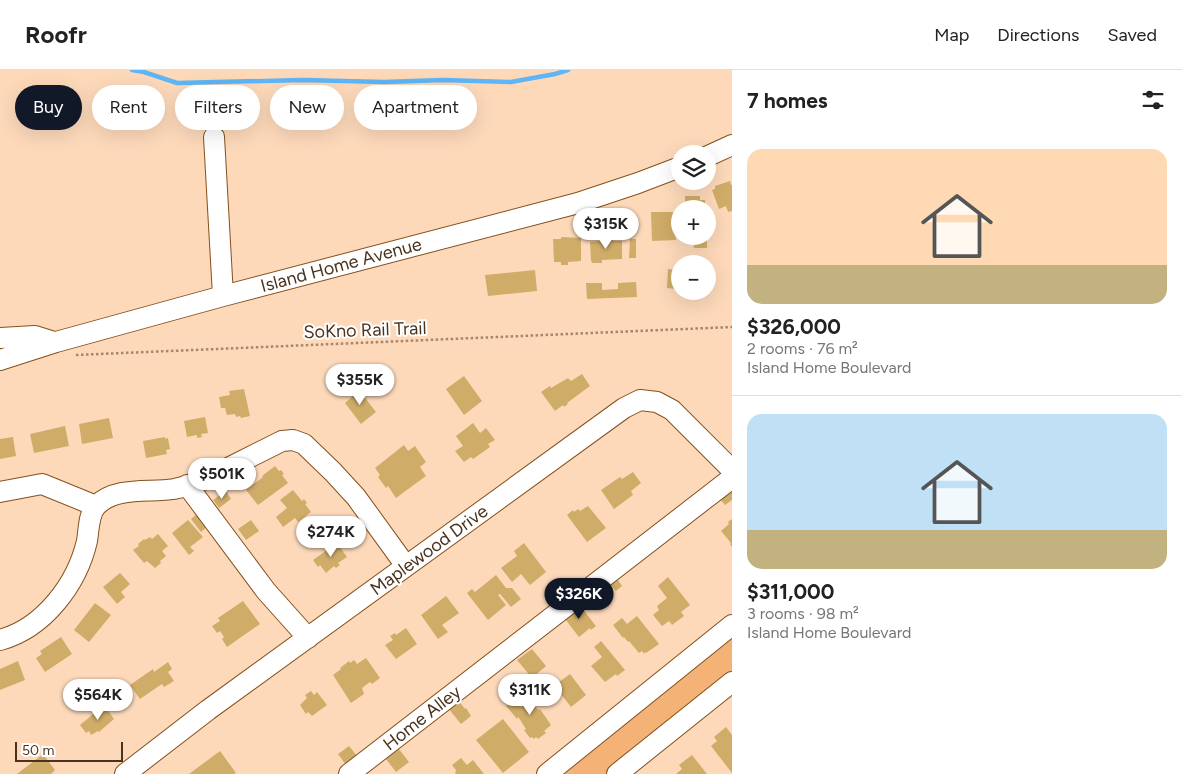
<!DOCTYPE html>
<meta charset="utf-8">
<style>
body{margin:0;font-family:Figtree,sans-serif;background:#f6f6f6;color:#222;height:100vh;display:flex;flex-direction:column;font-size:19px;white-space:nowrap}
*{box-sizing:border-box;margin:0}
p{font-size:16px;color:#767676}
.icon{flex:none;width:28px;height:28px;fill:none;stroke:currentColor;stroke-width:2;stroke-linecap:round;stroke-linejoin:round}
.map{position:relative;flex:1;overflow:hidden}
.side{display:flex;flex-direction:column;background:#fff;width:450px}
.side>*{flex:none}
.banner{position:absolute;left:15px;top:15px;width:475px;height:45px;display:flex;gap:10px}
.tools{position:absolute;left:671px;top:75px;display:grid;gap:10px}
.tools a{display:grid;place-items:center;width:45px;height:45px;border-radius:50%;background:#fff;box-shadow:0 5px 20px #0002;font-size:25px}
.scale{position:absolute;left:15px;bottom:12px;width:108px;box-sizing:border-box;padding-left:5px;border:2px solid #4a331d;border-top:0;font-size:14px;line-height:18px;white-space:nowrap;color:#4a331d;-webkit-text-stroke:4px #fff;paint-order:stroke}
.price{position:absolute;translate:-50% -42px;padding:0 11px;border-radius:18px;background:#fff;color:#222;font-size:16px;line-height:32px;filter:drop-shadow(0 1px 2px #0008)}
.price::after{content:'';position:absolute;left:50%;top:30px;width:15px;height:11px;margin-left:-8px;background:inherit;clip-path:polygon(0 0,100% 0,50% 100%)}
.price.selected{background:#111827;color:#fff}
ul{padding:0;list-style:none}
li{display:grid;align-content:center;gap:10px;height:265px;padding:0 15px}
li+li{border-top:1px solid #e0e0e0}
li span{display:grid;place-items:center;height:155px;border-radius:15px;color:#555}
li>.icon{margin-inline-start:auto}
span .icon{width:90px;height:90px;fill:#fffc;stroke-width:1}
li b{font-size:21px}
h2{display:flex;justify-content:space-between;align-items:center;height:60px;padding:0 15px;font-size:21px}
.pill{padding:0 18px;border-radius:22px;background:#fff;box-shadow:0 5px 20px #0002;font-size:18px;line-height:45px}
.pill.selected{background:#111827;color:#fff}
header{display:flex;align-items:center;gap:30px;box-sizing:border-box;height:70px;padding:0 25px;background:#fff;border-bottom:1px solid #e0e0e0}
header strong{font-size:24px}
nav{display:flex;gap:28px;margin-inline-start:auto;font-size:18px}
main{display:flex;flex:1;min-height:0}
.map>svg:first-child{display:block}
.green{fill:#f4b276}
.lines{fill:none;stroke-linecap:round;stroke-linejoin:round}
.stream{stroke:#5eb6f6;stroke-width:4.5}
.building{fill:#d0ac69}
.minor-casing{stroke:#84501b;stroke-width:22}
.path{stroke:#a4876c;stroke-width:2.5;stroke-dasharray:2.5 2.5;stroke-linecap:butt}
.minor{stroke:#fff;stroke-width:20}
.labels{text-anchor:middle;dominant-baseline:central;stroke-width:4;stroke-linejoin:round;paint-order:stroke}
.street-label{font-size:18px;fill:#4a331d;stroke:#fff}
</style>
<header>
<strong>Roofr</strong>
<nav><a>Map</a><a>Directions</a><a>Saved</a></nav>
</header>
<main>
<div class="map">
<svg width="732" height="704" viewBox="0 0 732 704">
<rect width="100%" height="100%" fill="#fdd9ba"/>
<path class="green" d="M 732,565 L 732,603 L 726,608 L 607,704 L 559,704 Z"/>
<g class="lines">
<path class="stream" d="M 132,0 L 144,2 L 177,13 L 303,10 L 384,12 L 443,10 L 511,12 L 555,4 L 568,0"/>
</g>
<path class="building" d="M 730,111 L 731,115 L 732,115 L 732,141 L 728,142 L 726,136 L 719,139 L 712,120 L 715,119 L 715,116 Z
M 685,126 L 700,126 L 700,130 L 705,130 L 705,139 L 685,139 Z
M 651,142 L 673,142 L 676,170 L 652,171 Z
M 693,166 L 707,166 L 707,178 L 694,178 Z
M 561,167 L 581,168 L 581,191 L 568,192 L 568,195 L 561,195 L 561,192 L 554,192 L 553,169 L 561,169 Z
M 600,167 L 605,167 L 605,169 L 613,169 L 613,171 L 622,171 L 622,189 L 602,190 L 602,193 L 592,193 L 591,190 L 590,172 L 600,171 Z
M 630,169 L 636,169 L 636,188 L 629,188 Z
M 668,199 L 678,200 L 676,219 L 667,218 Z
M 535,200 L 537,221 L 488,226 L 485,205 Z
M 636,212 L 637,227 L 587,229 L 586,213 L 602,213 L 602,220 L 618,219 L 618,213 Z
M 582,304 L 590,316 L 567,333 L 568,334 L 564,337 L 563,335 L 555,341 L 541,322 L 550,316 L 551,318 L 568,308 L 571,311 Z
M 464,306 L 482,331 L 464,345 L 446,319 Z
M 354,316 L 358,321 L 359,320 L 376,342 L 361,354 L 345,333 L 352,327 L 347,321 Z
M 244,319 L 250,346 L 241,348 L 240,346 L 236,347 L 235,344 L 227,345 L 225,338 L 221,338 L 219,327 L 230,325 L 229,321 Z
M 205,347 L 208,363 L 201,364 L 202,367 L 197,368 L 197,365 L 187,367 L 184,351 Z
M 109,348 L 113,368 L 82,374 L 79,354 Z
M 473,353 L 480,363 L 486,358 L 495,370 L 488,374 L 490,377 L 473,389 L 471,387 L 464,392 L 455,381 L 463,376 L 456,366 Z
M 65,356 L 69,376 L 34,383 L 30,364 Z
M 13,367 L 16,386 L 0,389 L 0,369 Z
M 165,367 L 165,369 L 168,368 L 170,379 L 166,380 L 167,384 L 146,388 L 143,371 Z
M 404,375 L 408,381 L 415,376 L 426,392 L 420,397 L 426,406 L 396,428 L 388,416 L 386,418 L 378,407 L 380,405 L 375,398 Z
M 275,396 L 279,401 L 281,400 L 284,404 L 282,405 L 288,413 L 258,435 L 246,420 L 263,407 L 262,406 Z
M 633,402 L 641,413 L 631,421 L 633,425 L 614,439 L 601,420 L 620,407 L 622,409 Z
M 293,420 L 302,431 L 304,429 L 307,433 L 305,434 L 311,442 L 298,452 L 295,448 L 283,457 L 276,447 L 287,438 L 280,430 Z
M 732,420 L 732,430 L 725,435 L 717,426 Z
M 226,421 L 231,429 L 219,438 L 213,430 Z
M 588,436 L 606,458 L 587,472 L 567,445 L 573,440 L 574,442 L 578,439 L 580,441 Z
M 198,443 L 208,456 L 201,462 L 191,449 Z
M 732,449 L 732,477 L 730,474 L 731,473 L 721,461 L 729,454 L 728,452 Z
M 188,450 L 203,467 L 190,477 L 194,481 L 189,485 L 172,463 Z
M 251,450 L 259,461 L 246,470 L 238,459 Z
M 158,464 L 168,476 L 162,481 L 166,486 L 160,491 L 161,493 L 155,498 L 147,491 L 144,493 L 133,480 L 139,476 L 138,474 L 144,469 L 145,470 L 150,467 L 152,469 Z
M 337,473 L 347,487 L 338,493 L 340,495 L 336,498 L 334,496 L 326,503 L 320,495 L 318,497 L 313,490 Z
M 524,473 L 546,502 L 530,515 L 521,504 L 512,512 L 501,498 L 517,486 L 514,481 Z
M 120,503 L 130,514 L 121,522 L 125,527 L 117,534 L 103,517 Z
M 496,505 L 506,518 L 512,518 L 521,529 L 511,537 L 500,524 L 498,525 L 506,535 L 488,550 L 467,523 L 472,519 L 475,522 Z
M 616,507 L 622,516 L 616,521 L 609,512 Z
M 668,507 L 690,535 L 681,542 L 684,546 L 672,555 L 669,551 L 662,556 L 653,545 L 659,540 L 657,536 L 667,528 L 658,516 Z
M 446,526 L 459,543 L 442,555 L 448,562 L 438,569 L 421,545 Z
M 243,531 L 260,554 L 227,577 L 222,569 L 224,567 L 220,561 L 217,563 L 212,556 L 220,551 L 218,548 Z
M 577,532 L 596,556 L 591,560 L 590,558 L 579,567 L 562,545 Z
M 95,533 L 111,545 L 89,572 L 74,560 Z
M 637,546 L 659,574 L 646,583 L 645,582 L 644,584 L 642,581 L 639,583 L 629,571 L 628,572 L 624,567 L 623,568 L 613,555 L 622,548 L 627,554 Z
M 406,558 L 417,574 L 396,589 L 385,575 L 393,570 L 390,566 L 395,563 L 396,565 Z
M 61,567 L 72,584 L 45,602 L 36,588 L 42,584 L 40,581 Z
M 601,571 L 625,600 L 617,606 L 616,604 L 605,612 L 591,596 L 602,587 L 594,577 Z
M 532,579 L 546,596 L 532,608 L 517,590 Z
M 366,588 L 380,608 L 372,614 L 370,612 L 362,618 L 364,624 L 351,633 L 333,605 L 341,599 L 340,598 L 349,591 L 350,593 L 354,590 L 357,594 Z
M 18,591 L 25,610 L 0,620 L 0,599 Z
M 168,592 L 172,599 L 168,602 L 174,611 L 164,617 L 162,614 L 140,629 L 130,615 L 153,599 L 154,602 Z
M 570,604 L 586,625 L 571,637 L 557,619 L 562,615 L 559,612 Z
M 311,621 L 314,625 L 317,622 L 327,635 L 312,646 L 308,642 L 306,644 L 300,635 L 307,628 L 305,625 Z
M 524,624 L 529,624 L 536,633 L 534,635 L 538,640 L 540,639 L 551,655 L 544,661 L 546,663 L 538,669 L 536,667 L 534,669 L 532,667 L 530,668 L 524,660 L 526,659 L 522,653 L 521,651 L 518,647 L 517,649 L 506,636 L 515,629 L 521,637 L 523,635 L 519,631 L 520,627 Z
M 458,630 L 465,639 L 466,638 L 471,646 L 461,654 L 448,638 Z
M 104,635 L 114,649 L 99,662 L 98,661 L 91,665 L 89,661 L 86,663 L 80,655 Z
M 503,649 L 529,682 L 503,703 L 476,670 Z
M 726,657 L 732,665 L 732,703 L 711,676 L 717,671 L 714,667 Z
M 349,676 L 357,686 L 346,695 L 338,684 Z
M 399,679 L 409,692 L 396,702 L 386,689 Z
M 220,681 L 236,703 L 234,704 L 189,704 Z
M 43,684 L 55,700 L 51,704 L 17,704 Z
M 692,685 L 707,704 L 676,704 L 682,699 L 679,695 Z
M 461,688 L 467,695 L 473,690 L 484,704 L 456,704 L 455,703 L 456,700 L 452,695 Z"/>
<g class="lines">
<g class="minor-casing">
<path id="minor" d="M 214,67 L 223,226
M 708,86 L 732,75
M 0,268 L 35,266 L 54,272
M 0,290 L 56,272 L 223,226 L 578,133 L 638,113 L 680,97
M 187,415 L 266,521 L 308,568
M 0,422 L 42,414 L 96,436
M 0,570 C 44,558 77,514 87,471 C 89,460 88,444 97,435 C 117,416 149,423 174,419 C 195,415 215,405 234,395 C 250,387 266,379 282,371 L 293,370 L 304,374 L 333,402 L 356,427 L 406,496
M 125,704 L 208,640 L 624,338 L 640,330 L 657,332 L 672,340 L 732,400
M 349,704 L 732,408
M 547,704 L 732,555
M 617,704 L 732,612"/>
</g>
<path class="path" d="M 76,285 L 732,257"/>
<use href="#minor" class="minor"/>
</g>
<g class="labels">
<g class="street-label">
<text transform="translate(341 195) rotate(-15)">Island Home Avenue</text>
<text transform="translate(365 260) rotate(-2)">SoKno Rail Trail</text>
<text transform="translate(429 480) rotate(-36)">Maplewood Drive</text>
<text transform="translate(422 648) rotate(-38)">Home Alley</text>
</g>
</g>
</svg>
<div class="tools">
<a><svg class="icon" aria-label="layers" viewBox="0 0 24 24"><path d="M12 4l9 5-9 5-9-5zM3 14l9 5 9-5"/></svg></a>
<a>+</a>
<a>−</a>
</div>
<div class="scale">50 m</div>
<b class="price" style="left:606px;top:180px">$315K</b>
<b class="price" style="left:360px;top:336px">$355K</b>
<b class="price" style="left:222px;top:430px">$501K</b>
<b class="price" style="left:331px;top:488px">$274K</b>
<b class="price selected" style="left:579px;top:550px">$326K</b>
<b class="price" style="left:530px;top:646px">$311K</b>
<b class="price" style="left:98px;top:651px">$564K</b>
<div class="banner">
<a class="pill selected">Buy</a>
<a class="pill">Rent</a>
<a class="pill">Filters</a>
<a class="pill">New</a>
<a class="pill">Apartment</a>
</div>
</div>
<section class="side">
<h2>7 homes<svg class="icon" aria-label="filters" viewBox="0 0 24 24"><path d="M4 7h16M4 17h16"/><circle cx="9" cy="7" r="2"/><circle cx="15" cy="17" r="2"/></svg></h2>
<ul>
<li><span style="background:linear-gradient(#ffd9b3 75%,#c2b280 0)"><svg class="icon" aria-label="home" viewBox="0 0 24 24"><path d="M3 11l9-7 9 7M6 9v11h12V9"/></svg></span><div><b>$326,000</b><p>2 rooms · 76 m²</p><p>Island Home Boulevard</p></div></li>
<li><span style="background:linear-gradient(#bfe0f5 75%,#c2b280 0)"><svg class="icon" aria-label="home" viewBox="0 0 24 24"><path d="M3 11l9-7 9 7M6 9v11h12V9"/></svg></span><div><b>$311,000</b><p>3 rooms · 98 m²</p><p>Island Home Boulevard</p></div></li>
</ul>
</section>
</main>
